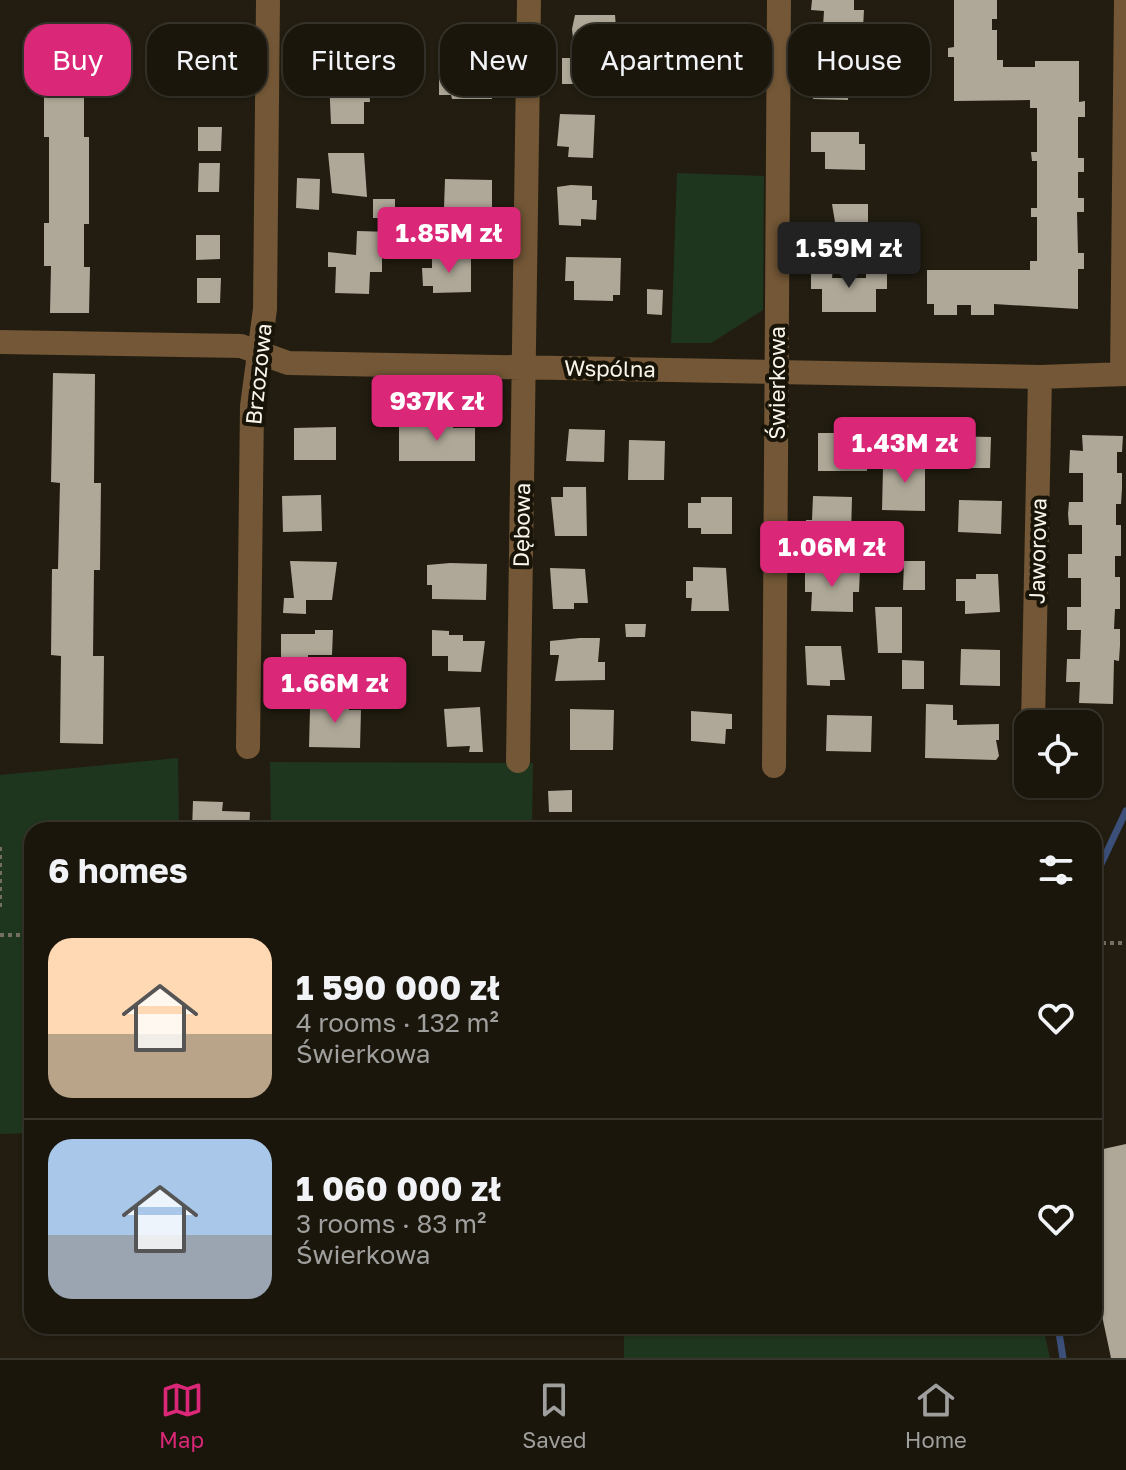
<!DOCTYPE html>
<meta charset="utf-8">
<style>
body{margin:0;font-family:"Golos Text",sans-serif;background:#27231a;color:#f1f3f6;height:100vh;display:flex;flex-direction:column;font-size:30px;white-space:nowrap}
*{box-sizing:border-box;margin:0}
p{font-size:26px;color:#9f9f9d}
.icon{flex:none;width:44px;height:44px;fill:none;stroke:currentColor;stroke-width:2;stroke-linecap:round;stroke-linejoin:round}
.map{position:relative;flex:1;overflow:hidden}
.drawer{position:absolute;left:24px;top:822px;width:1078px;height:512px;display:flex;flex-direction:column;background:#1a160c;border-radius:24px;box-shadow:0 2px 6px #0004,0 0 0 2px #38352d}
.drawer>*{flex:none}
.banner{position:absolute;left:24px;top:24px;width:1078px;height:72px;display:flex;gap:16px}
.controls{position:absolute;left:1014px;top:710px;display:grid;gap:16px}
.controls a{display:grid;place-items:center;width:88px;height:88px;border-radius:16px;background:#1a160c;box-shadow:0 2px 6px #0004,0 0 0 2px #38352d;font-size:40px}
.price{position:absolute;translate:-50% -68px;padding:0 18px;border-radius:8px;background:#db2777;color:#fff;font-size:26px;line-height:52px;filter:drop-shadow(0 2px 4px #0008)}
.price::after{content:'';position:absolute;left:50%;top:48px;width:24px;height:18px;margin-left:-12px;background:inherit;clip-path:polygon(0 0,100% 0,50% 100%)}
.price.on{background:#222;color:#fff}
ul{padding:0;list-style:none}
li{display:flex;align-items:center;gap:24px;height:200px;padding:0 24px}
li+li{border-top:2px solid #38352d}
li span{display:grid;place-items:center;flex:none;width:224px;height:160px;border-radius:24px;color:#555}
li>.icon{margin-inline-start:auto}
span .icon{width:96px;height:96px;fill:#fffc;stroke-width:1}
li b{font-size:34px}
h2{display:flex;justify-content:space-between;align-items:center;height:96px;padding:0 24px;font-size:34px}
.pill{padding:0 28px;border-radius:24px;background:#1a160c;box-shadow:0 2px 6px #0004,0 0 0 2px #38352d;font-size:28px;line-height:72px}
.pill.on{background:#db2777;color:#fff}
.tab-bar{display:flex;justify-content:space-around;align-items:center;height:112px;border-top:2px solid #38352d;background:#1a160c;font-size:22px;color:#9f9f9d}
.tab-bar a{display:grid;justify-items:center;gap:4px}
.tab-bar .on{color:#db2777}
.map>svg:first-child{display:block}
.green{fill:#1f361e}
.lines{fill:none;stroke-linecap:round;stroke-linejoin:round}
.stream{stroke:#3c4f79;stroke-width:7}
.building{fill:#afa898}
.path{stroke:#746f64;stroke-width:4;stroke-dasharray:4 4;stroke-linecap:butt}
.minor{stroke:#735736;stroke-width:24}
.labels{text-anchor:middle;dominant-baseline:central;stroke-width:8;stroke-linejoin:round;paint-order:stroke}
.street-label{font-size:22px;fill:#f8f5ec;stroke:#191408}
</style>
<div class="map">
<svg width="1126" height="1358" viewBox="0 0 1126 1358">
<rect width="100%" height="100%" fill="#221d10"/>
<path class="green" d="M 677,173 L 764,176 L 763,310 L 711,343 L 671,343 Z
M 178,758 L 179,830 L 32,830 L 32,1133 L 0,1134 L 0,775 Z
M 270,762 L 533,763 L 532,830 L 271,830 Z
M 624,1326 L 1043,1326 L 1050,1358 L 624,1358 Z"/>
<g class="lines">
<path class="stream" d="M 1094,879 L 1126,811
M 1058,1326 L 1063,1358"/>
</g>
<path class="building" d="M 812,0 L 854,0 L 854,10 L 864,10 L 863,28 L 823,26 L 824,11 L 811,10 Z
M 954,0 L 997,0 L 997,19 L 992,19 L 992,30 L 997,30 L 997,60 L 1003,60 L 1003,67 L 1035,67 L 1035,61 L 1079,61 L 1079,102 L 1085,101 L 1085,117 L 1078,117 L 1078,158 L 1084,158 L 1084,172 L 1078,172 L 1078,198 L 1084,198 L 1084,212 L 1077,212 L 1078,253 L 1084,253 L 1084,269 L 1078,269 L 1078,309 L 994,304 L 994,315 L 971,315 L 971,305 L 957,305 L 957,315 L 934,315 L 934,304 L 927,304 L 927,270 L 1030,270 L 1030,261 L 1037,261 L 1037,217 L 1031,217 L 1031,208 L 1037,208 L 1037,161 L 1032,161 L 1031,152 L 1037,152 L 1037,108 L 1030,108 L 1030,100 L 954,101 L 954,57 L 948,57 L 948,48 L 954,47 Z
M 575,15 L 615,15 L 618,54 L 614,54 L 614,69 L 597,69 L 597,84 L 562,84 L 562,58 L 575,58 L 572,29 Z
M 708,23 L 748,25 L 747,62 L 708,61 Z
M 49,45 L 90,46 L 89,94 L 84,94 L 84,137 L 89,137 L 89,224 L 84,224 L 84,267 L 90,267 L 89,313 L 50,313 L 51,266 L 44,266 L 44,223 L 49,223 L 49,137 L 44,137 L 44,93 L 49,94 Z
M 460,52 L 480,52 L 479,59 L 492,59 L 492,99 L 452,99 L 451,95 L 439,95 L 439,73 L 460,73 Z
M 827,55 L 852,55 L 852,87 L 848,87 L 848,100 L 813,99 L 813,84 L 818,84 L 816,59 L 827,59 Z
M 329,79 L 369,79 L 370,102 L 364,102 L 364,124 L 331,124 Z
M 560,114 L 595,115 L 593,158 L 568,157 L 569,147 L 557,146 Z
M 198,127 L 222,127 L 221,151 L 198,151 Z
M 811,132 L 859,132 L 859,144 L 865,144 L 865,170 L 825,169 L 825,152 L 811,152 Z
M 328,153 L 364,153 L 367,197 L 332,193 Z
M 199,163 L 220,163 L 219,192 L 198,192 Z
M 297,178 L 320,179 L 319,210 L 296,208 Z
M 445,179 L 492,180 L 492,209 L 444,208 Z
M 571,185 L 592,186 L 592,200 L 597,200 L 596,220 L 581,219 L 581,226 L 559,225 L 557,187 Z
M 373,199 L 395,199 L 395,218 L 373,218 Z
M 832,204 L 868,204 L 868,244 L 817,243 L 817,227 L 836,228 Z
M 357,231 L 393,232 L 392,254 L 382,254 L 382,272 L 370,272 L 369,294 L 335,293 L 336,267 L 328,267 L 328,252 L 356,255 Z
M 196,235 L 220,235 L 220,259 L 196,260 Z
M 432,257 L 471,257 L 471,292 L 433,293 L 433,286 L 423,286 L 422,268 L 432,268 Z
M 566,257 L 621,258 L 620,295 L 613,295 L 613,301 L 574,300 L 574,281 L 565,281 Z
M 811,267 L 833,267 L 832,278 L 866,278 L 866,267 L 887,268 L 887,289 L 876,289 L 876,312 L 822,312 L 822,289 L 811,289 Z
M 197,278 L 221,278 L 220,303 L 197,303 Z
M 647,289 L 663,290 L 662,315 L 647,314 Z
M 53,373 L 95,374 L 94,483 L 101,483 L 100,570 L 94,570 L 93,656 L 104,656 L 103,744 L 60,743 L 61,656 L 51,655 L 52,569 L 58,569 L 60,483 L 51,482 Z
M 426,421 L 453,421 L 453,428 L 475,428 L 475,461 L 399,461 L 399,427 L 426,427 Z
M 336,427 L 336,460 L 294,460 L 294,428 Z
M 569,429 L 605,430 L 604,462 L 566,461 Z
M 818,433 L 850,433 L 850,440 L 867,440 L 867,471 L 818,471 Z
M 1082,435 L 1123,436 L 1122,452 L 1117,452 L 1117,473 L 1122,473 L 1122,489 L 1121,504 L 1116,504 L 1116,525 L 1121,525 L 1121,556 L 1115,556 L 1115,577 L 1120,577 L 1120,609 L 1115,609 L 1114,629 L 1120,629 L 1120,645 L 1119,661 L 1114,660 L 1113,704 L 1079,703 L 1080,682 L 1066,682 L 1067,659 L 1080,659 L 1081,630 L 1067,630 L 1067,607 L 1081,607 L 1081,578 L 1068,578 L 1068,554 L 1082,554 L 1082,525 L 1069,525 L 1068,514 L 1069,502 L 1083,502 L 1083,473 L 1069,473 L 1070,450 L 1083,451 Z
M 947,436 L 991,437 L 990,468 L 946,468 Z
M 629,440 L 665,441 L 664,480 L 628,480 Z
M 905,453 L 925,453 L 925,511 L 882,510 L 883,468 L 905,468 Z
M 563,487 L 586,487 L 587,536 L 555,536 L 551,497 L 563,497 Z
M 321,495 L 322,531 L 283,532 L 282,496 Z
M 813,496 L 852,497 L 851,537 L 820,540 L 806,537 L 806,520 L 812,520 Z
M 701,497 L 732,497 L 732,534 L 701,534 L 701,528 L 688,528 L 688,503 L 701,503 Z
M 959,500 L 1002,501 L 1001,534 L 958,532 Z
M 290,561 L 337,562 L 332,600 L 306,600 L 306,614 L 283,613 L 284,598 L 294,598 Z
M 904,561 L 925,561 L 925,590 L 903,590 Z
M 450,563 L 487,564 L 486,600 L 432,599 L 432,585 L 427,585 L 427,565 Z
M 693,567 L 726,568 L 729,611 L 691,611 L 692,598 L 686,598 L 686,581 L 693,581 Z
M 550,568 L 585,569 L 588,603 L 574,603 L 574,609 L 553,609 Z
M 805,568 L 860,569 L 859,592 L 853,592 L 853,612 L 811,611 L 812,592 L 805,592 Z
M 976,574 L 998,574 L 1000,612 L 965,614 L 965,601 L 956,601 L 956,579 L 976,579 Z
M 875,607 L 902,607 L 902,653 L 878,653 Z
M 625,624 L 646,624 L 645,637 L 626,637 Z
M 315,630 L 333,630 L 332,655 L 308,655 L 308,670 L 281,670 L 281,634 L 315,634 Z
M 432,630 L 449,631 L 449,635 L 463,635 L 463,641 L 485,641 L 481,672 L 448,671 L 448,656 L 432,656 Z
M 580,638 L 600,638 L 598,662 L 605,662 L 605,680 L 555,681 L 559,655 L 550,655 L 550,641 Z
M 805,646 L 841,646 L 845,680 L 830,680 L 830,686 L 807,685 Z
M 961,649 L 1000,650 L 1000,686 L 960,685 Z
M 902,660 L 924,661 L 924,689 L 902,689 Z
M 325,696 L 349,696 L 349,710 L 361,710 L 360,748 L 309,747 L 310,709 L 325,709 Z
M 926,704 L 953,705 L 953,720 L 957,720 L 957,725 L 999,724 L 999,740 L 996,740 L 999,756 L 996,760 L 925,758 Z
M 480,707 L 483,752 L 469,752 L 470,746 L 447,747 L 444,709 Z
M 570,709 L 614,710 L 613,750 L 570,750 Z
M 691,711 L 732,714 L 732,729 L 726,729 L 725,744 L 691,741 Z
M 827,715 L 872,716 L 871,752 L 826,751 Z
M 572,790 L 572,812 L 549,812 L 548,791 Z
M 193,801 L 223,802 L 222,811 L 250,812 L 249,830 L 192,830 Z
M 1126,1144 L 1126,1358 L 1111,1358 L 1094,1278 L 1094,1151 Z"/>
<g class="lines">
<path class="path" d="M 0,847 L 0,910
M 0,935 L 32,935
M 1094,943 L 1126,943"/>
<path class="minor" d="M 0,342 L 241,346 L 288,363 L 1040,377 L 1126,374
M 1122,374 L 1126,0
M 1033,724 L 1040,377
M 248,747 L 252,406 L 265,309 L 268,0
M 518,761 L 529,0
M 774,766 L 779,0"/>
</g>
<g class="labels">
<g class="street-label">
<text transform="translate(610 368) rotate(1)">Wspólna</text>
<text transform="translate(258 374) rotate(-84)">Brzozowa</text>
<text transform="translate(776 383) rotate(-90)">Świerkowa</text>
<text transform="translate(521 525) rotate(-89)">Dębowa</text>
<text transform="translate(1037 551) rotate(-89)">Jaworowa</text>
</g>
</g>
</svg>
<div class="controls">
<a><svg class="icon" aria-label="locate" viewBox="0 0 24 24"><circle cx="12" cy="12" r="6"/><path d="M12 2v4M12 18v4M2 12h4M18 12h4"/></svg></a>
</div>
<b class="price" style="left:449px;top:275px">1.85M zł</b>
<b class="price on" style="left:849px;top:290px">1.59M zł</b>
<b class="price" style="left:437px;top:443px">937K zł</b>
<b class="price" style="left:905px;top:485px">1.43M zł</b>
<b class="price" style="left:832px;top:589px">1.06M zł</b>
<b class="price" style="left:335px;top:725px">1.66M zł</b>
<div class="banner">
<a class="pill on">Buy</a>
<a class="pill">Rent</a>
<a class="pill">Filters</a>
<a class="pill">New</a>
<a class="pill">Apartment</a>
<a class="pill">House</a>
</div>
<section class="drawer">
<h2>6 homes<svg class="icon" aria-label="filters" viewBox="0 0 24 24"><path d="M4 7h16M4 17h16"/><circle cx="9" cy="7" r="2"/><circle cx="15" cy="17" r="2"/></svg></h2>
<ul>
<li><span style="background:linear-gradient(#ffd9b3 60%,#b9a48a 0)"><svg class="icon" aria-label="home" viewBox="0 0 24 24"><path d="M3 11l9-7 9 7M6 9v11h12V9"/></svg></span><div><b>1 590 000 zł</b><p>4 rooms · 132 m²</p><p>Świerkowa</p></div><svg class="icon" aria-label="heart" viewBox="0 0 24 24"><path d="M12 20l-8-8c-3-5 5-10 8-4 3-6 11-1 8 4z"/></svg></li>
<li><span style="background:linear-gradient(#a9c7e8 60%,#9aa5b1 0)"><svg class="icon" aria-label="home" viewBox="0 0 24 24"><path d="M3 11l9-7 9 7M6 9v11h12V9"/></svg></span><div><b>1 060 000 zł</b><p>3 rooms · 83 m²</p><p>Świerkowa</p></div><svg class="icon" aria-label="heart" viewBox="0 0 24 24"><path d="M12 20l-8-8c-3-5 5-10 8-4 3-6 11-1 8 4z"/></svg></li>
</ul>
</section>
</div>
<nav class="tab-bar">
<a class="on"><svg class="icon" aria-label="map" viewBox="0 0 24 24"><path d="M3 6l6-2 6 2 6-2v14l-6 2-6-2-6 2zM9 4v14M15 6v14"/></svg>Map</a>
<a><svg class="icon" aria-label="saved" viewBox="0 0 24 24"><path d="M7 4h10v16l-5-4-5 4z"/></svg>Saved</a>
<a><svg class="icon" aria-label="home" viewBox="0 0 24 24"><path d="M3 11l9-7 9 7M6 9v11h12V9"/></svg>Home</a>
</nav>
